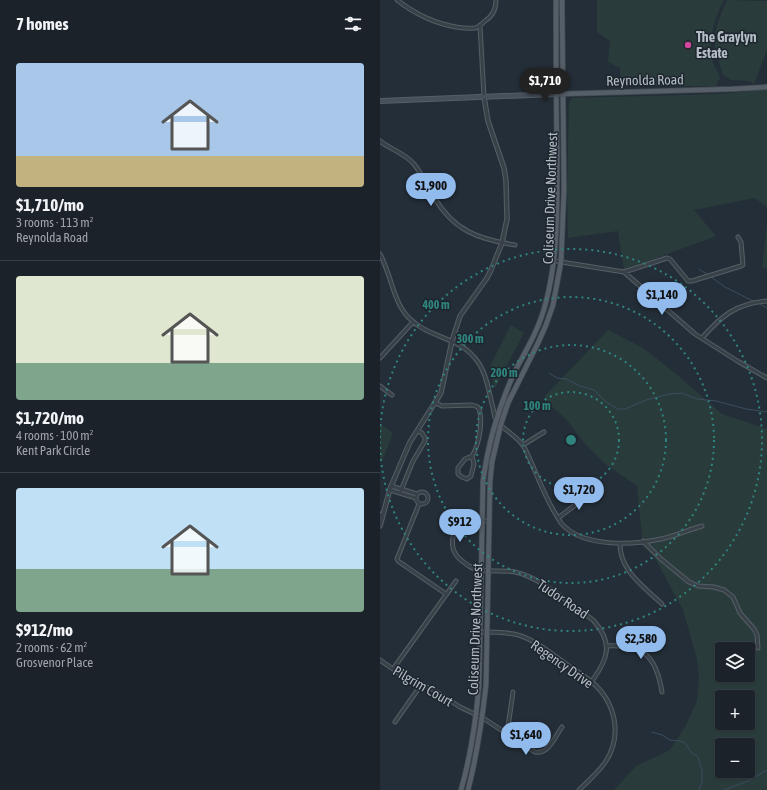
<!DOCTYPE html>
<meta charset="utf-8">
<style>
body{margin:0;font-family:"Asap Condensed",sans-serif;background:#282f36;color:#f1f3f6;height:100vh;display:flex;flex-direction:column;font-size:15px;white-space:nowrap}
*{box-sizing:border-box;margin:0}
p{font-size:13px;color:#a0a4a8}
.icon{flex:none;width:22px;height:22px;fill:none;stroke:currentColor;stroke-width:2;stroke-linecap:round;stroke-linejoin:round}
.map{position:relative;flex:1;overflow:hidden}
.details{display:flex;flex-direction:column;background:#1b222a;width:380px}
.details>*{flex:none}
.tools{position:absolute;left:335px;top:642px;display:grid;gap:8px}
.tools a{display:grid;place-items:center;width:40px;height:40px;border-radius:4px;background:#1b222a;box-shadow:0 1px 3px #0004,0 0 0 1px #393f47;font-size:20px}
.price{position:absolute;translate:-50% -34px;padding:0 9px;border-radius:14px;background:#90bbec;color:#111;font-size:13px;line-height:26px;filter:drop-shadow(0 1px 2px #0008)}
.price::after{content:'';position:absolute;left:50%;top:24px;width:12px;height:9px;margin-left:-6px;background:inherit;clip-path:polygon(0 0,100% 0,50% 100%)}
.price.active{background:#222;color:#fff}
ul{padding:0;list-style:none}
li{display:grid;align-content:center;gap:8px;height:212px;padding:0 16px}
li+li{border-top:1px solid #393f47}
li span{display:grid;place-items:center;height:124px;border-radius:4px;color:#555}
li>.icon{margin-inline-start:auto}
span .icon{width:72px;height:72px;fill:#fffc;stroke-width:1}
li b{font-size:17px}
h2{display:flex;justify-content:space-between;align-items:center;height:48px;padding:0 16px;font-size:17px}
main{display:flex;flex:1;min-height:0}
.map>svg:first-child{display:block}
.green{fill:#293c3b;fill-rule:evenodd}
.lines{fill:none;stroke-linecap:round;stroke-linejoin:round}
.stream{stroke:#3b4d5f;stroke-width:1}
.minor-casing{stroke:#565e66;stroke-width:5}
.tertiary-casing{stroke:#565e66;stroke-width:5.5}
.secondary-casing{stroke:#565e66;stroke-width:6}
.primary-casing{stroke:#414951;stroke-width:6}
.minor{stroke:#384048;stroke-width:3}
.tertiary{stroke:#384048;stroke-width:3.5}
.secondary{stroke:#46505b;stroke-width:4}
.primary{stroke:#565f68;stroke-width:4.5}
.ring{fill:none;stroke:#30847f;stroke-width:2;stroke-dasharray:2 4}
.hotel-dot{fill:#d1479c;stroke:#1d252d;stroke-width:1.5}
.labels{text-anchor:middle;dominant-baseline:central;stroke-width:3;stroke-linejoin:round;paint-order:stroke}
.poi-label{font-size:14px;font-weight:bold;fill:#b3bbc4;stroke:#1d252d;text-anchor:start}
.street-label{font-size:14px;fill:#b3bbc4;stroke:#1d252d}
.centre{fill:#30847f;stroke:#1d252d;stroke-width:2}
.ring-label{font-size:12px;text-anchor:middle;font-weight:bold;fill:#30847f;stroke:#1d252d;stroke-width:3;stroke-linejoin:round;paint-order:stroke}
</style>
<main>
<section class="details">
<h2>7 homes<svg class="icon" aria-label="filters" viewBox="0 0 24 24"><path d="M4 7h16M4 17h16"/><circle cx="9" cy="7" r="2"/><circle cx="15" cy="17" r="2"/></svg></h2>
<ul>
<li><span style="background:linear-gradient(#a9c7e8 75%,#c2b280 0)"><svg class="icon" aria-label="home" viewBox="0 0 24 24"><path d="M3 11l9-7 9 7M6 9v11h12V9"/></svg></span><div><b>$1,710/mo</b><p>3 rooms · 113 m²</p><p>Reynolda Road</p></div></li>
<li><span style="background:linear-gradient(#dfe7d0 70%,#7fa58c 0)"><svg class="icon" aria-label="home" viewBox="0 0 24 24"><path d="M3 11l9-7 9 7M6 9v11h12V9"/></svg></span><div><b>$1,720/mo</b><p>4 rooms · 100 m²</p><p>Kent Park Circle</p></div></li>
<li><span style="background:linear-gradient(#bfe0f5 65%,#7fa58c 0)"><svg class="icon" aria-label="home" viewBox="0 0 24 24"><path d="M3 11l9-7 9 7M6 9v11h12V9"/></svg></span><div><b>$912/mo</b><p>2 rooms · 62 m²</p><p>Grosvenor Place</p></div></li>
</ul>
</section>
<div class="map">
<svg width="387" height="790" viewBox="0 0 387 790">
<rect width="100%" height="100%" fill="#242e38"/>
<path class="green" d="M 217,0 L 344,0 C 334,19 327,41 333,62 C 335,68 339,73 340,80 L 338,80 L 336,86 L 241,86 L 240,68 L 228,62 L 230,41 L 217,32 Z
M 347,0 L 387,1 L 387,50 L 374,84 L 369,81 L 351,80 L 343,75 C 341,65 336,56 335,46 C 333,30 341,14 347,0 Z
M 387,89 L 387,207 L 375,198 L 314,210 L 336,236 L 244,270 L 238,231 L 188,238 L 187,190 L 189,103 L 192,98 L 340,94 Z
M 387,223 L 387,269 L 382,267 Z
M 131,325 L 144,333 L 115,388 L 109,368 Z
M 228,330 L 263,348 L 295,373 L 342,414 L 387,429 L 387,790 L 234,790 L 256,766 L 290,750 L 305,727 L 317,701 L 319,678 L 317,659 L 303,610 L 275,558 L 263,546 L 257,486 L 224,463 L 204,443 L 187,420 L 168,403 L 165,396 ZM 342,649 L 368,649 L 368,675 L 342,675 ZM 342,697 L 368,697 L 368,723 L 342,723 ZM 342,745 L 368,745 L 368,771 L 342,771 Z
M 0,424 L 13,433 L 3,459 L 0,459 Z"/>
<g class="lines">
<path class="stream" d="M 319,269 L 328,275
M 331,277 L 345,287 L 373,301
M 378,303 L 387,308
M 169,373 L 177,378 L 186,379 L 200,386 L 214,390 L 226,402 L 238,409 L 245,409 L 266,400 L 289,394 L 302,393 L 317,399 L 336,401 L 366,409 L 387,412
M 272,732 L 282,735 L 290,740 L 300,741 L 305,743 L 311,752 L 318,757 L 322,770 L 322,782 L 319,790
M 344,790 L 368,781 L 387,770"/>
<g class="minor-casing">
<path id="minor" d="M 17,0 C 35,14 53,23 76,27 C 82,28 89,29 95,28 C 99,27 102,24 105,21 C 113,16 116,9 116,0
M 100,26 L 104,97
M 0,141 C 10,149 24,153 33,163 C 42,173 47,186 54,197 C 74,231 98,239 135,245
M 0,254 C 11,274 13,301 28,317 C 50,340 79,335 98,362 C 107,375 109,393 113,408 C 114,411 114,417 116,420 C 123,430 138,436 144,447 C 155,468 162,492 175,513 C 177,516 179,520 181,523 C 202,548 253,545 281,539 C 295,536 308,530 322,526
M 175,261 L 244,272 L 315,334 L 359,362 L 387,378
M 244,272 L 287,258 L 290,259 L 308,281 L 312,281 L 361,266 L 363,265 L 361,242 L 358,237
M 322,338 C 341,316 357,303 387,301
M 0,358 L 33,322
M 0,386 L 12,395
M 56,403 L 62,406 L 92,405 L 98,407 C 104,419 99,445 92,456
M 143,445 L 164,432
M 92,456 L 94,464 L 91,476 L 87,479 L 82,477 L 78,474 L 78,468 L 85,459 Z
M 11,486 L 37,494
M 10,490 L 36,498
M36 498a6 6 0 1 1 12 0a6 6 0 1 1-12 0Z
M 20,493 L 33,461 L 45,441 L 45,438 L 42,433 L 38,431
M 39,504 L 17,559 L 18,561 L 66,594
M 0,514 L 2,516 L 0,517
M 178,518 L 199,502 L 212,494
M 109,521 C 101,521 92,519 84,522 C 72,527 69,546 77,556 C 80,560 85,563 89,566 C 102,574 120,569 135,572 C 160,577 192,605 213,620 C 234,643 228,659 212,681
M 263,541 L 281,559 L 309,582 L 318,586 L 334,587 L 344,590 L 353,597 L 360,613 L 374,629 L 377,635 L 378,648
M 240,543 C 239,570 264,587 282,604
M 100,632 C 111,632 123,632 134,634 C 154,638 173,655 189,666 C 197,671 205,676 212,682 C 235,702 243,734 226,761 C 219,772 208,781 199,790
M 226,646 C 263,644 276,655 282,692
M 0,660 L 30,681 L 52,689 L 80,707 L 103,718 L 155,752 C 169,755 175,736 182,727
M 13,669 L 76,581
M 15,722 L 41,685
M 127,734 L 133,692"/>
</g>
<g class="tertiary-casing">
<path id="tertiary" d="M 0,526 L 10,489 L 23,458 L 30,442 L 61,393 L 72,341 L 80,316 L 107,278 L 111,270 L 122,243 L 127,219 L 126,181 L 124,168 L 108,121 L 104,97"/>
</g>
<g class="secondary-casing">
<path id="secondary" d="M 0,101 L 176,94"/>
</g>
<g class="primary-casing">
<path id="primary" d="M 180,94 L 352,89 L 387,87
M 81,790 C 91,755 96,720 99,685 L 103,481 C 108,443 119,406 135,371 C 147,349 160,327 166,302 C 179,252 177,200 177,149 C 176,99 176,50 176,0
M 88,790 C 97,755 102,721 106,685 L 110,482 L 112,462 L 121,424 L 128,403 L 158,343 L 166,325 L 173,305 L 181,262 L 184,190 L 182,0"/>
</g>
<use href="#minor" class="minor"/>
<use href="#tertiary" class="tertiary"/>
<use href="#secondary" class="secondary"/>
<use href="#primary" class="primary"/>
</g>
<g class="ring">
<circle cx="191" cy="440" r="48"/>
<circle cx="191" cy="440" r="95"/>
<circle cx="191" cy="440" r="143"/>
<path d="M0 438A191 191 0 1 1 0 442"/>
</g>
<circle class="hotel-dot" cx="308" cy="45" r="4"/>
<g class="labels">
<g class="poi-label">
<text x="316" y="37">The Graylyn<tspan x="316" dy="16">Estate</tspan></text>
</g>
<g class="street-label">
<text transform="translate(265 80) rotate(-1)">Reynolda Road</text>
<text transform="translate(170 198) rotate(-88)">Coliseum Drive Northwest</text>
<text transform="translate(183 599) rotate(34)">Tudor Road</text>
<text transform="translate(95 629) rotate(-88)">Coliseum Drive Northwest</text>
<text transform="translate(182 664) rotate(35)">Regency Drive</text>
<text transform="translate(43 686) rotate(30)">Pilgrim Court</text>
</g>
</g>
<circle cx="191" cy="440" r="6" class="centre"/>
<g class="ring-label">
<text x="56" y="309">400 m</text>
<text x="90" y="343">300 m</text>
<text x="124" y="377">200 m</text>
<text x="157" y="410">100 m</text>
</g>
</svg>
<div class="tools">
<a><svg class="icon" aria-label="layers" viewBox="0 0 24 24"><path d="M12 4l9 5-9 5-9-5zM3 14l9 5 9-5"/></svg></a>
<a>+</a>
<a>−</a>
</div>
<b class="price active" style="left:165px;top:102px">$1,710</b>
<b class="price" style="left:51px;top:207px">$1,900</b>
<b class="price" style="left:282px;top:316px">$1,140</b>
<b class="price" style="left:199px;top:511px">$1,720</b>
<b class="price" style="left:80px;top:543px">$912</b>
<b class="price" style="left:261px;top:660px">$2,580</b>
<b class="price" style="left:146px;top:756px">$1,640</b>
</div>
</main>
